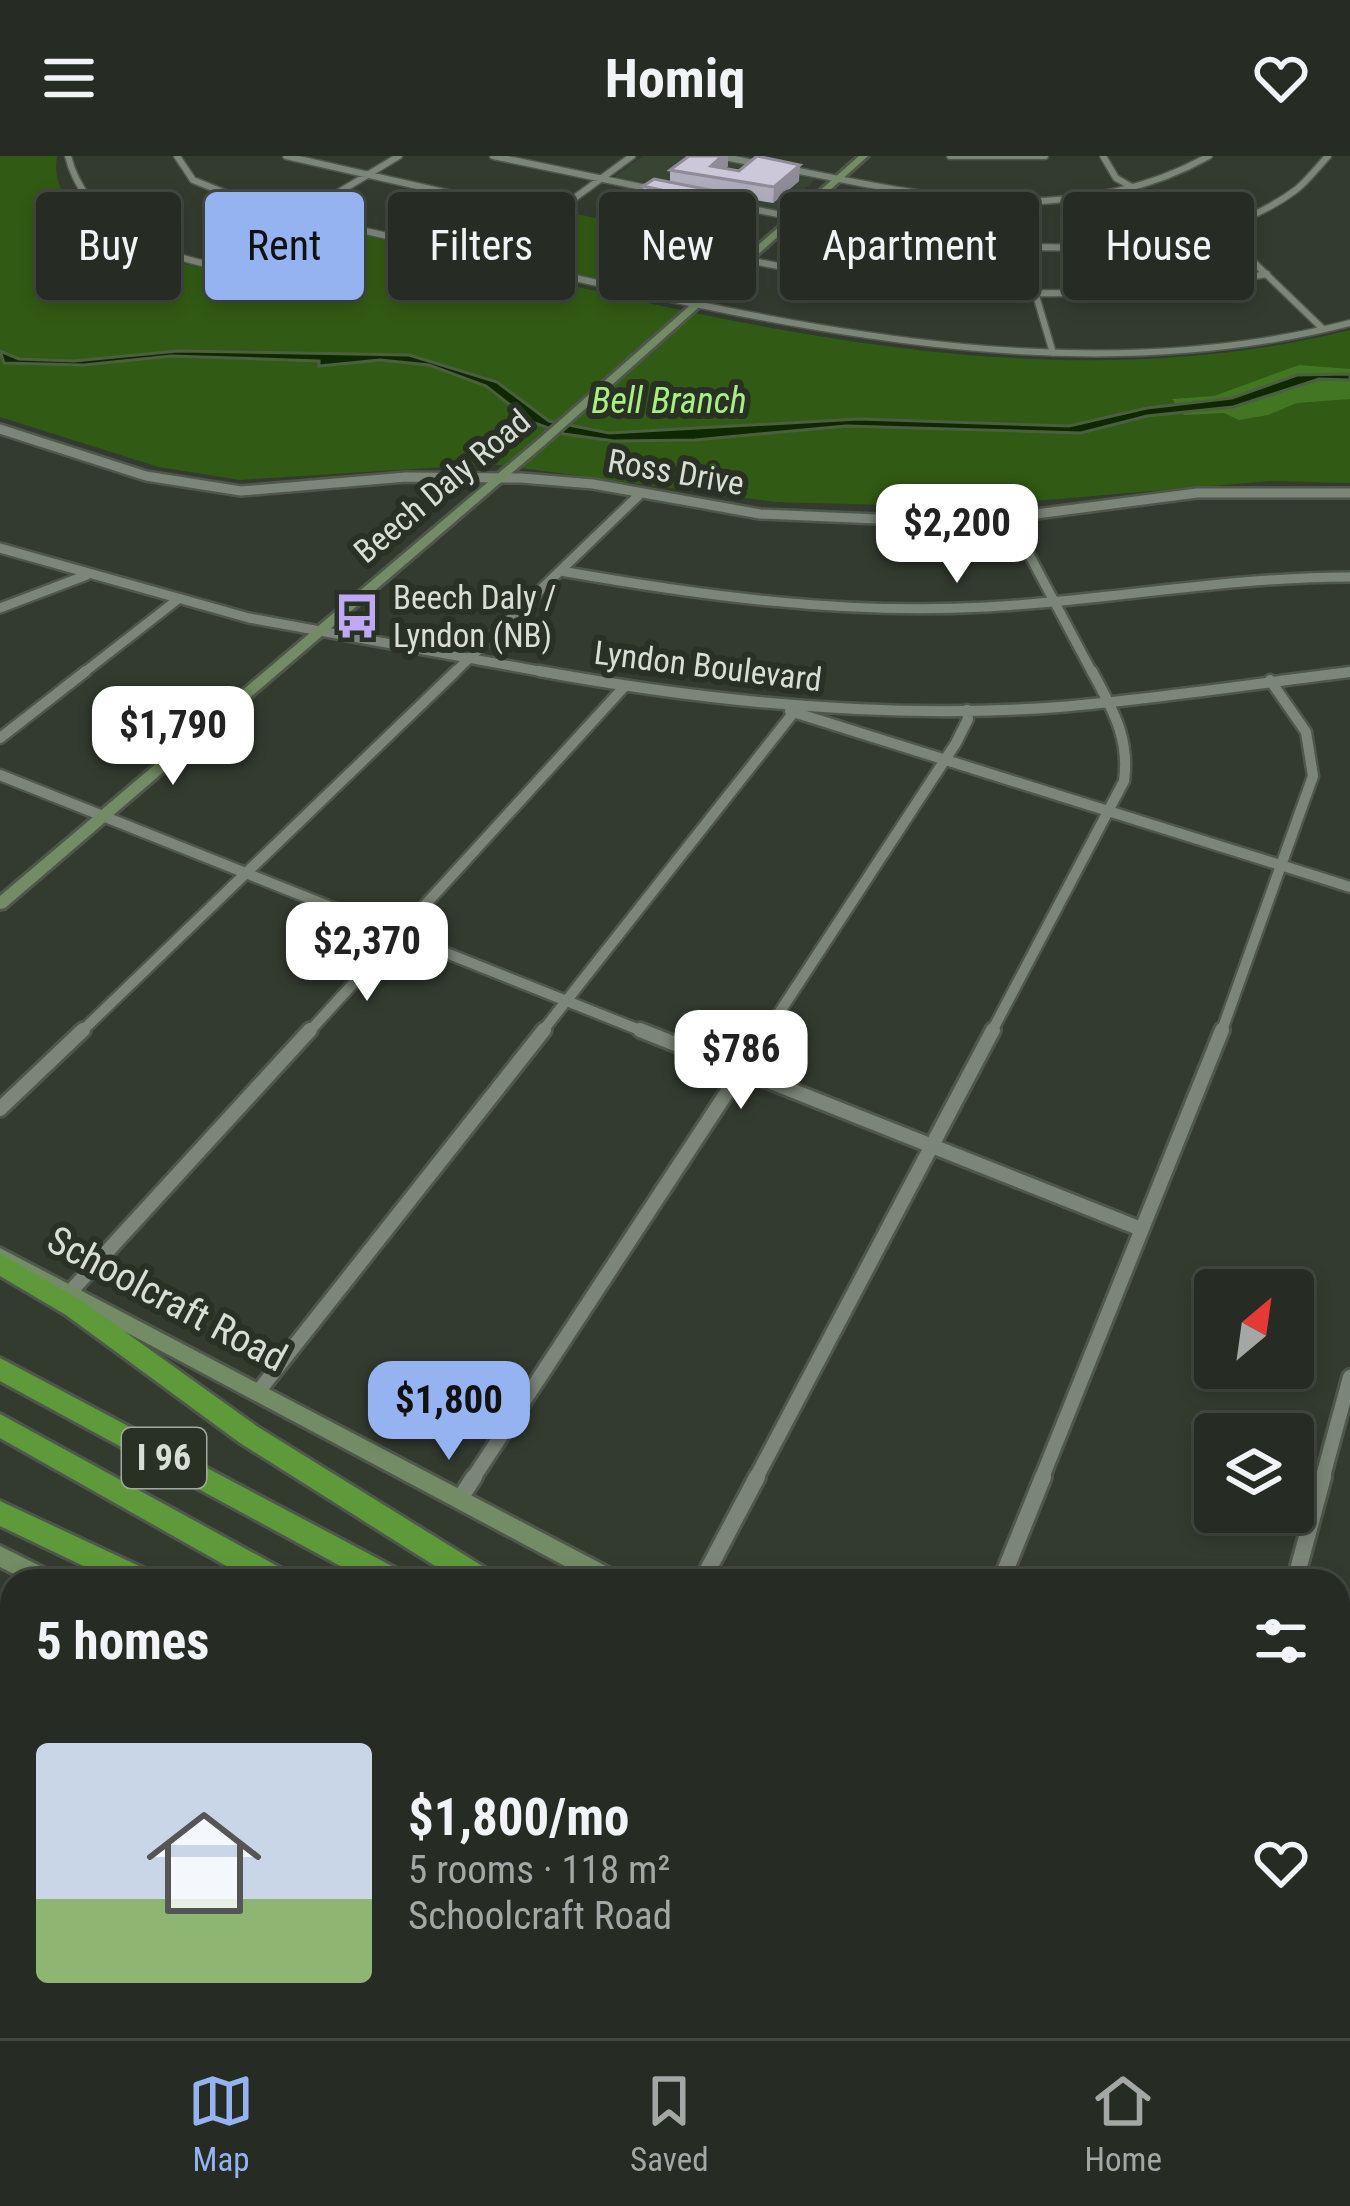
<!DOCTYPE html>
<meta charset="utf-8">
<style>
body{margin:0;font-family:"Roboto Condensed",sans-serif;background:#323830;color:#f1f3f6;height:100vh;display:flex;flex-direction:column;font-size:45px;white-space:nowrap}
*{box-sizing:border-box;margin:0}
p{font-size:39px;color:#a4a7a6}
.icon{flex:none;width:66px;height:66px;fill:none;stroke:currentColor;stroke-width:2;stroke-linecap:round;stroke-linejoin:round}
.map{position:relative;flex:1;overflow:hidden}
.panel{position:absolute;left:0px;top:1413px;width:1350px;height:471px;display:flex;flex-direction:column;background:#262c23;border-radius:36px 36px 0 0;box-shadow:0 6px 18px #0003,0 0 0 3px #424841}
.panel>*{flex:none}
.top-card{position:absolute;left:36px;top:36px;width:1278px;height:108px;display:flex;gap:24px}
.needle{width:78px;rotate:29deg}
.controls{position:absolute;left:1194px;top:1113px;display:grid;gap:24px}
.controls a{display:grid;place-items:center;width:120px;height:120px;border-radius:12px;background:#262c23;box-shadow:0 6px 18px #0003,0 0 0 3px #424841;font-size:60px}
.price{position:absolute;translate:-50% -102px;padding:0 27px;border-radius:24px;background:#fff;color:#222;font-size:39px;line-height:78px;filter:drop-shadow(0 3px 6px #0008)}
.price::after{content:'';position:absolute;left:50%;top:72px;width:36px;height:27px;margin-left:-18px;background:inherit;clip-path:polygon(0 0,100% 0,50% 100%)}
.price.current{background:#95b2f1;color:#111}
ul{padding:0;list-style:none}
li{display:flex;align-items:center;gap:36px;height:300px;padding:0 36px}
li span{display:grid;place-items:center;flex:none;width:336px;height:240px;border-radius:12px;color:#555}
li>.icon{margin-inline-start:auto}
span .icon{width:144px;height:144px;fill:#fffc;stroke-width:1}
li b{font-size:51px}
h2{display:flex;justify-content:space-between;align-items:center;height:144px;padding:0 36px;font-size:51px}
.chip{padding:0 42px;border-radius:12px;background:#262c23;box-shadow:0 6px 18px #0003,0 0 0 3px #424841;font-size:42px;line-height:108px}
.chip.current{background:#95b2f1;color:#111}
header{display:flex;justify-content:space-between;align-items:center;height:156px;padding:0 36px;background:#262c23;font-size:54px;font-weight:700}
.dock{display:flex;justify-content:space-around;align-items:center;height:168px;border-top:3px solid #424841;background:#262c23;font-size:33px;color:#a4a7a6}
.dock a{display:grid;justify-items:center;gap:6px}
.dock .current{color:#95b2f1}
.map>svg:first-child{display:block}
.built{fill:#394533}
.green{fill:#315a14}
.forest{fill:#437622}
.water{fill:#0e2800;stroke:#4b5e40;stroke-width:3}
.lines{fill:none;stroke-linecap:round;stroke-linejoin:round}
.street-far4-casing{stroke:#4f564c;stroke-width:9}
.street-far3-casing{stroke:#4f564c;stroke-width:14}
.street-far2-casing{stroke:#4f564c;stroke-width:15}
.street-far1-casing{stroke:#4f564c;stroke-width:20}
.street-casing{stroke:#4f564c;stroke-width:22}
.secondary-casing{stroke:#4f564c;stroke-width:6}
.highway-casing{stroke:#4f564c;stroke-width:6}
.street-far4{stroke:#7c8678;stroke-width:6}
.street-far3{stroke:#7c8678;stroke-width:9}
.street-far2{stroke:#7c8678;stroke-width:10}
.street-far1{stroke:#7c8678;stroke-width:14}
.street{stroke:#7c8678;stroke-width:16}
.secondary{fill:#738c65;fill-rule:evenodd}
.highway{fill:#5e9a39;fill-rule:evenodd}
.wall{fill:#afacbb}
.shaded-wall{fill:#8f8c98}
.building{fill:#ccc8d9;stroke:#8f8c98;stroke-width:3}
.labels{text-anchor:middle;dominant-baseline:central;stroke-width:12;stroke-linejoin:round;paint-order:stroke}
.far-street-label{font-size:33px;fill:#d8ddd6;stroke:#293125}
.far-poi-label{font-size:33px;fill:#d8ddd6;stroke:#293125;text-anchor:start}
.far-water-label{font-size:36px;font-style:italic;fill:#a9ef82;stroke:#293125}
.shield{fill:#293125;stroke:#a4a9a1;stroke-width:3}
.shield-label{font-size:36px;font-weight:bold;fill:#d8ddd6}
.street-label{font-size:39px;fill:#d8ddd6;stroke:#293125}
</style>
<header><svg class="icon" aria-label="menu" viewBox="0 0 24 24"><path d="M4 6h16M4 12h16M4 18h16"/></svg>Homiq<svg class="icon" aria-label="heart" viewBox="0 0 24 24"><path d="M12 20l-8-8c-3-5 5-10 8-4 3-6 11-1 8 4z"/></svg></header>
<div class="map">
<svg width="1350" height="1882" viewBox="0 0 1350 1882">
<rect width="100%" height="100%" fill="#333b2f"/>
<path class="built" d="M 643,0 L 701,0 L 816,23 L 780,54 L 615,20 Z"/>
<path class="green" d="M 0,0 L 57,0 C 55,13 56,25 63,36 C 84,70 188,120 227,113 C 253,108 284,80 307,66 C 644,143 1004,260 1350,174 L 1350,327 L 1271,325 L 961,351 L 776,346 L 492,308 L 240,324 L 159,311 L 0,261 Z
M 567,56 L 740,93 L 682,143 L 503,102 Z"/>
<path class="forest" d="M 1299,209 L 1350,213 L 1350,243 L 1297,247 L 1268,259 L 1239,264 L 1224,257 L 1184,259 L 1172,243 L 1214,240 Z"/>
<path class="water" d="M 0,195 L 19,203 L 74,205 L 178,195 L 409,199 L 497,226 L 549,265 L 609,277 L 859,263 L 1069,270 L 1147,252 L 1232,242 L 1297,219 L 1350,218 L 1350,224 L 1319,223 L 1233,251 L 1147,260 L 1081,277 L 846,270 L 695,284 L 614,285 L 564,278 L 532,266 L 486,230 L 429,209 L 380,204 L 319,210 L 319,205 L 171,200 L 84,209 L 4,207 Z"/>
<g class="lines">
<g class="street-far4-casing">
<path id="street-far4" d="M 68,0 C 84,65 155,99 216,110 L 399,0
M 177,0 L 193,24 L 255,49 C 361,75 468,98 575,122 C 827,178 1094,234 1350,167
M 286,0 L 549,60
M 493,0 L 656,34
M 720,0 L 764,9
M 950,0 L 1045,0
M 1103,0 L 1116,22 L 1241,94 L 1323,173
M 784,12 C 927,41 1075,75 1209,0
M 1008,45 L 1053,197
M 717,46 C 871,77 1161,137 1297,33 C 1308,24 1318,11 1328,0
M 491,103 L 632,0
M 748,104 C 923,140 1091,150 1267,118"/>
</g>
<g class="street-far3-casing">
<path id="street-far3" d="M 0,273 L 146,320 L 241,335 L 406,321 L 521,322 L 593,328 L 760,358 L 900,364 L 1036,358 L 1197,337 L 1350,337
M 1008,359 L 1093,518
M 0,392 L 249,462 L 555,518
M 561,415 C 702,440 844,459 987,451 C 1109,444 1228,421 1350,421
M 0,452 L 87,419
M 82,518 L 177,444
M 453,518 L 640,338
M 1332,518 L 1350,516"/>
</g>
<g class="street-far2-casing">
<path id="street-far2" d="M 539,515 C 709,546 885,564 1059,551 C 1156,543 1253,528 1350,516
M 790,555 L 1350,731
M 0,582 L 86,515
M 0,619 L 647,877
M 80,877 L 456,515
M 308,877 L 624,531
M 541,877 L 794,556
M 766,877 L 956,587 L 968,563 L 967,554
M 991,877 L 1124,625 C 1130,581 1112,553 1092,515
M 1221,877 L 1313,620 L 1306,576 L 1270,524"/>
</g>
<g class="street-far1-casing">
<path id="street-far1" d="M 640,874 L 1141,1073
M 0,953 L 83,874
M 71,1135 L 310,874
M 258,1236 L 544,874
M 472,1324 L 768,874
M 755,1324 L 993,874
M 1041,1324 L 1222,874
M 1322,1324 L 1350,1221"/>
</g>
<g class="street-casing">
<path id="street" d="M 459,1344 L 474,1321
M 702,1425 L 757,1321
M 1001,1425 L 1043,1321
M 1295,1425 L 1323,1321
M 0,1566 L 12,1551
M 678,1872 L 694,1882
M 107,1882 L 114,1872
M 446,1882 L 452,1872
M 785,1882 L 789,1872"/>
</g>
<g class="secondary-casing">
<path id="secondary" d="M 859,0 L 868,0 L 548,286 L 5,752 L 0,753 L 0,740 L 540,282 Z
M 0,1092 L 621,1418 L 624,1425 L 593,1425 L 0,1109 Z
M 0,1390 L 56,1418 L 59,1425 L 28,1425 L 0,1411 Z
M 1338,1790 L 1350,1795 L 1350,1820 L 1338,1815 Z
M 831,1872 L 868,1872 L 873,1882 L 836,1882 Z"/>
</g>
<g class="highway-casing">
<path id="highway" d="M 0,1098 L 82,1145 L 258,1271 L 492,1416 L 496,1425 L 459,1425 L 240,1287 L 66,1159 L 0,1120 Z
M 0,1202 L 403,1416 L 407,1425 L 368,1425 L 0,1225 Z
M 0,1258 L 288,1416 L 292,1425 L 253,1425 L 0,1282 Z
M 0,1345 L 152,1416 L 156,1425 L 115,1425 L 0,1370 Z
M 1063,1872 L 1109,1872 L 1113,1882 L 1067,1882 Z
M 1224,1872 L 1271,1872 L 1275,1882 L 1228,1882 Z"/>
</g>
<use href="#street-far4" class="street-far4"/>
<use href="#street-far3" class="street-far3"/>
<use href="#street-far2" class="street-far2"/>
<use href="#street-far1" class="street-far1"/>
<use href="#street" class="street"/>
<use href="#secondary" class="secondary"/>
<use href="#highway" class="highway"/>
</g>
<path class="wall" d="M 728,10 L 725,13 L 799,25 L 773,47 L 730,40 L 730,60 L 714,68 L 644,52 L 643,30 L 670,26 L 670,14 Z"/>
<path class="shaded-wall" d="M 722,0 L 728,0 L 728,10 L 716,21 L 711,10 Z
M 800,9 L 799,25 L 773,47 L 774,31 Z
M 730,38 L 730,60 L 714,68 L 715,46 Z"/>
<path class="building" d="M 689,0 L 722,0 L 711,10 L 739,15 L 757,0 L 800,9 L 774,31 L 670,14 Z
M 654,23 L 730,38 L 715,46 L 643,30 Z"/>
<defs>
<g id="bus-bare" transform="scale(3.6)"><path d="M-5-6H5V4H4V6H2V4H-2V6H-4V4H-5ZM-3.5-4V0h7V-4ZM-3.5 1.2v1.5H-2V1.2ZM2 1.2v1.5H3.5V1.2Z" fill="#bfa8f4" stroke="#293125" stroke-width="2.5" paint-order="stroke"/></g>
</defs>
<g fill-rule="evenodd">
<use href="#bus-bare" x="357" y="460"/>
</g>
<g class="labels">
<g class="far-street-label">
<text transform="translate(676 316) rotate(10)">Ross Drive</text>
<text transform="translate(442 330) rotate(-40)">Beech Daly Road</text>
<text transform="translate(708 510) rotate(7)">Lyndon Boulevard</text>
</g>
<g class="far-poi-label">
<text x="393" y="441">Beech Daly /<tspan x="393" dy="38">Lyndon (NB)</tspan></text>
</g>
<g class="far-water-label">
<text x="669" y="245">Bell Branch</text>
</g>
<rect class="shield" x="122" y="1272" width="84" height="60" rx="9"/>
<g class="shield-label">
<text x="164" y="1302">I 96</text>
</g>
<g class="street-label">
<text transform="translate(167 1143) rotate(28)">Schoolcraft Road</text>
</g>
</g>
</svg>
<div class="controls">
<a><svg class="needle" viewBox="-14 -14 28 28"><path d="M0-13l5 13h-10z" fill="#e53935"/><path d="M0 13l5-13h-10z" fill="#a4a7a6"/></svg></a>
<a><svg class="icon" aria-label="layers" viewBox="0 0 24 24"><path d="M12 4l9 5-9 5-9-5zM3 14l9 5 9-5"/></svg></a>
</div>
<b class="price" style="left:957px;top:430px">$2,200</b>
<b class="price" style="left:173px;top:632px">$1,790</b>
<b class="price" style="left:367px;top:848px">$2,370</b>
<b class="price" style="left:741px;top:956px">$786</b>
<b class="price current" style="left:449px;top:1307px">$1,800</b>
<div class="top-card">
<a class="chip">Buy</a>
<a class="chip current">Rent</a>
<a class="chip">Filters</a>
<a class="chip">New</a>
<a class="chip">Apartment</a>
<a class="chip">House</a>
</div>
<section class="panel">
<h2>5 homes<svg class="icon" aria-label="filters" viewBox="0 0 24 24"><path d="M4 7h16M4 17h16"/><circle cx="9" cy="7" r="2"/><circle cx="15" cy="17" r="2"/></svg></h2>
<ul>
<li><span style="background:linear-gradient(#c9d6e8 65%,#8fb573 0)"><svg class="icon" aria-label="home" viewBox="0 0 24 24"><path d="M3 11l9-7 9 7M6 9v11h12V9"/></svg></span><div><b>$1,800/mo</b><p>5 rooms · 118 m²</p><p>Schoolcraft Road</p></div><svg class="icon" aria-label="heart" viewBox="0 0 24 24"><path d="M12 20l-8-8c-3-5 5-10 8-4 3-6 11-1 8 4z"/></svg></li>
</ul>
</section>
</div>
<nav class="dock">
<a class="current"><svg class="icon" aria-label="map" viewBox="0 0 24 24"><path d="M3 6l6-2 6 2 6-2v14l-6 2-6-2-6 2zM9 4v14M15 6v14"/></svg>Map</a>
<a><svg class="icon" aria-label="saved" viewBox="0 0 24 24"><path d="M7 4h10v16l-5-4-5 4z"/></svg>Saved</a>
<a><svg class="icon" aria-label="home" viewBox="0 0 24 24"><path d="M3 11l9-7 9 7M6 9v11h12V9"/></svg>Home</a>
</nav>
